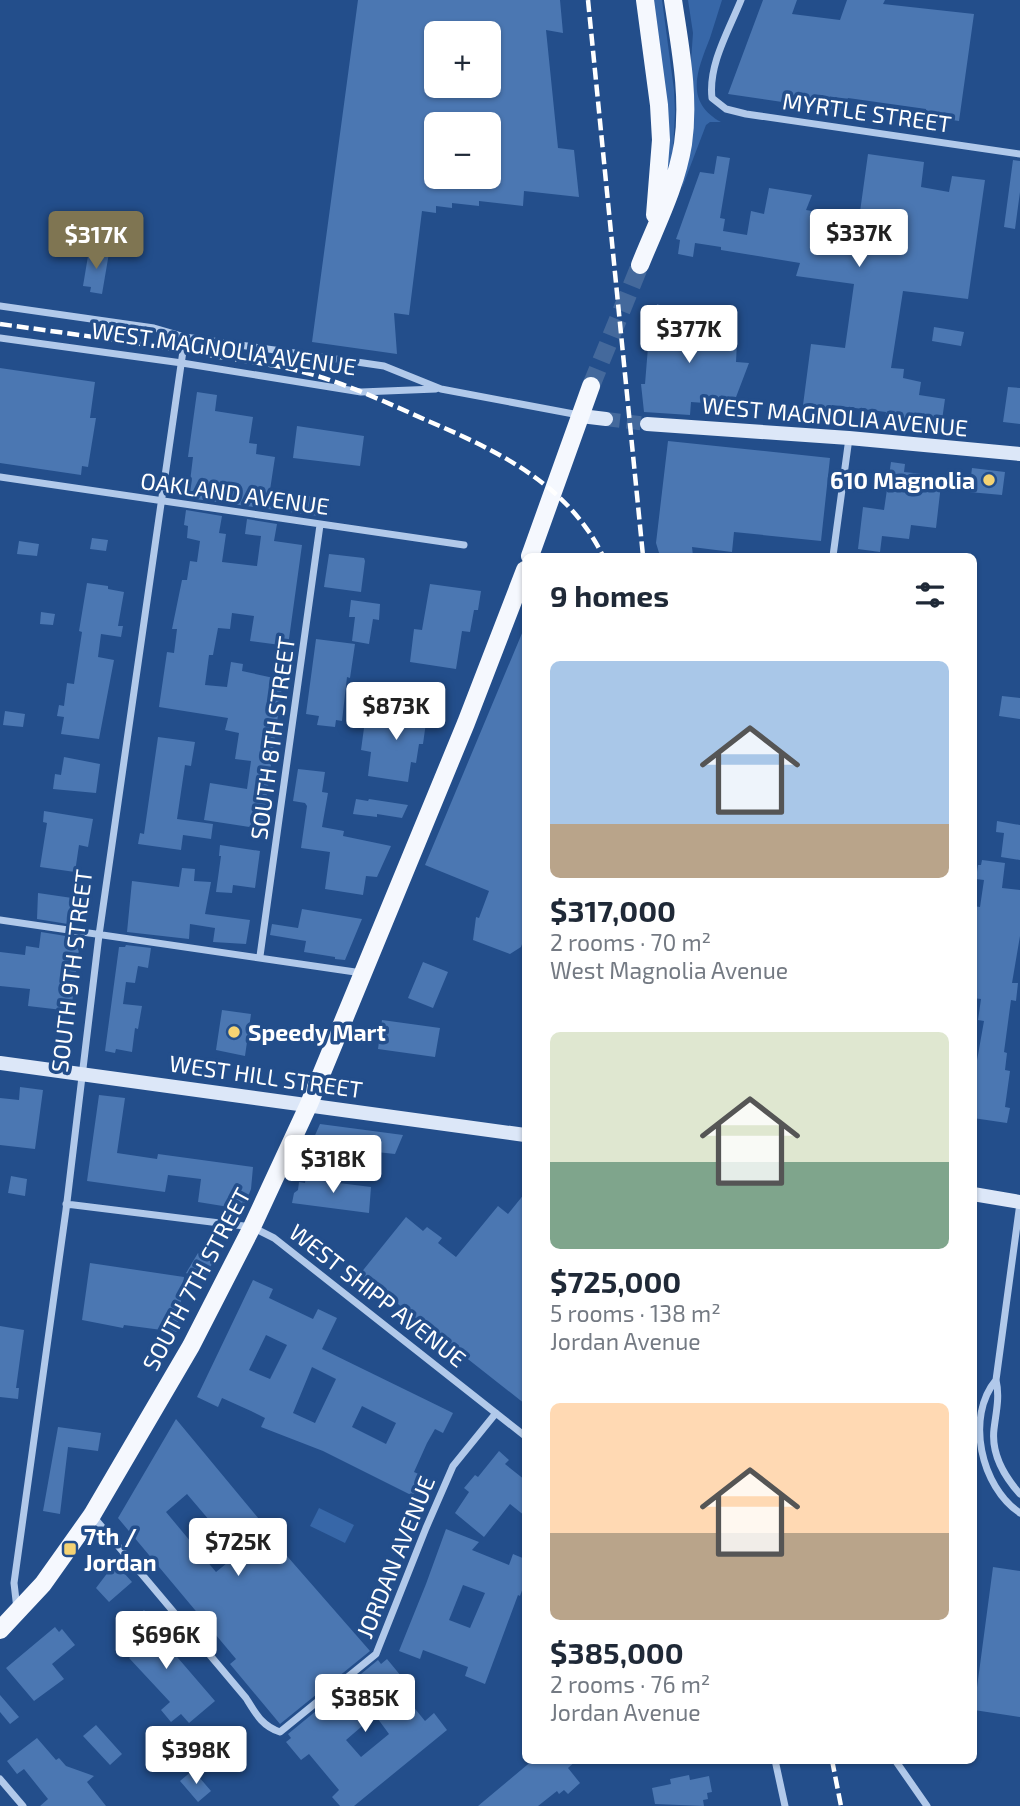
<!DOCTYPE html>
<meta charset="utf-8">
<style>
body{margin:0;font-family:"Exo 2",sans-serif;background:#f6f6f7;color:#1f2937;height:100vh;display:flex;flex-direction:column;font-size:26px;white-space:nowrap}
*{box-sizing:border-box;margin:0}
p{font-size:23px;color:#747a83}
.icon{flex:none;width:38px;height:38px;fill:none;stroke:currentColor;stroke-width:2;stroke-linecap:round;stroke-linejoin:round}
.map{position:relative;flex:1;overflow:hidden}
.panel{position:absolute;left:522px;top:553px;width:455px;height:1211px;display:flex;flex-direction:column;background:#fff;border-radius:10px;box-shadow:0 2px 5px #0004}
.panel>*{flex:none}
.tools{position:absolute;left:424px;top:21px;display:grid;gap:14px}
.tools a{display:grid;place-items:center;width:77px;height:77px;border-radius:10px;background:#fff;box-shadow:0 2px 5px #0004;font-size:35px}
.price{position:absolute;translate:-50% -60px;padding:0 16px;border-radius:7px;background:#fff;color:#222;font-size:23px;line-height:46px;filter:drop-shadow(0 2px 4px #0008)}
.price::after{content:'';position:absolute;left:50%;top:42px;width:21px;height:16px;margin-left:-10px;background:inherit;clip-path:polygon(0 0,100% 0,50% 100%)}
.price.current{background:#7f7552;color:#fff}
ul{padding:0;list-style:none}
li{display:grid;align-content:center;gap:14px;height:371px;padding:0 28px}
li span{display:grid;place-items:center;height:217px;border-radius:10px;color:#555}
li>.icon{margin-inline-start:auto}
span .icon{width:126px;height:126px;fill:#fffc;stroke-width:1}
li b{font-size:30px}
h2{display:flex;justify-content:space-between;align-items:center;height:84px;padding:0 28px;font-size:30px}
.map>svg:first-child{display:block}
.green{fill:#3767a8}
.building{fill:#4b77b2;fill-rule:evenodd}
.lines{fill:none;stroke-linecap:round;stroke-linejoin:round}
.secondary-tunnel{stroke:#44699c;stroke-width:14;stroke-dasharray:14 7;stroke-linecap:butt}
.primary-tunnel{stroke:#44699c;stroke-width:18;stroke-dasharray:18 9;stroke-linecap:butt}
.street{stroke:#b1c9ea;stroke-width:7}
.secondary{stroke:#dce7f8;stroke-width:14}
.primary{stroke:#f5f8fe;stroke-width:18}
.rail{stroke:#fff;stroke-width:4.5;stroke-dasharray:12 5;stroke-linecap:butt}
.poi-dot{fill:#f5d373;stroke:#234e8b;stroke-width:2.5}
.labels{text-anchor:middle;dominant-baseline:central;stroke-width:7;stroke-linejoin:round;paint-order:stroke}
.street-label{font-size:23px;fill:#fff;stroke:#234e8b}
.poi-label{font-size:23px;font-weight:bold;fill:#fff;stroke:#234e8b;text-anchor:start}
</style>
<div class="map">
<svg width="1020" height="1806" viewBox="0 0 1020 1806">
<rect width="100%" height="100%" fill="#234e8b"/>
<path class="green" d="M 651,0 L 662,0 L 674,90 L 675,112 L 673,151 L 666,186 Z
M 688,0 L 722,0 C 718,13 714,25 710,38 C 698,69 683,101 721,122 L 710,122 L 706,125 L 682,188 L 693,33 Z
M 319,1508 L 354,1525 L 345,1543 L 310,1526 Z"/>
<path class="building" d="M 358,0 L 560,0 L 563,33 L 546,30 L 558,148 L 574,150 L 579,197 L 524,191 L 523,206 L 479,201 L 479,206 L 452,203 L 452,208 L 436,206 L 436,213 L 422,211 L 409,315 L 394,313 L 397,354 L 312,342 ZM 436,33 L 488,33 L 488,86 L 436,86 ZM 436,124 L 488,124 L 488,177 L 436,177 Z
M 763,0 L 797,0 L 792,14 L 840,20 L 847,0 L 885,0 L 883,4 L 974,14 L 959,121 L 926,116 L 926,109 L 848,98 L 843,111 L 728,94 Z
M 868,154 L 924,162 L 921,187 L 949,192 L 952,176 L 985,180 L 968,299 L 903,291 L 891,368 L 904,369 L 903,378 L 921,382 L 919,395 L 945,399 L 942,420 L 920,416 L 918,426 L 885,420 L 886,412 L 832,405 L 832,410 L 803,405 L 811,344 L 845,348 L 854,284 L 796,276 L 800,263 L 721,250 L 721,247 L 695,243 L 693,257 L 678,254 L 680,240 L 676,239 L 700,172 L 714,174 L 717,156 L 730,158 L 720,218 L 725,219 L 723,231 L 747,235 L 751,211 L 764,214 L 769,188 L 812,195 L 806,210 L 859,219 Z
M 1013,160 L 1020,161 L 1020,192 L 1015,229 L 1004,227 Z
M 89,250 L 109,253 L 102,294 L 90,292 L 91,287 L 83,286 Z
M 657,304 L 723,326 L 720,341 L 737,342 L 736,362 L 749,363 L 733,405 L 691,402 L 690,415 L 644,412 L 641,384 L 645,384 L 648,347 Z
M 934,327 L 964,332 L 961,346 L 932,341 Z
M 0,368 L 95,382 L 90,418 L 96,418 L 88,467 L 82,466 L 81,475 L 0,463 Z
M 1008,387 L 1020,388 L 1020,424 L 1003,422 Z
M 197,392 L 217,395 L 215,411 L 253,417 L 249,443 L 257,444 L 256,454 L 275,457 L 270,490 L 329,499 L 326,517 L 188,498 L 193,457 L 188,457 Z
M 297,426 L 364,436 L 360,466 L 293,458 Z
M 668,441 L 830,458 L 821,541 L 734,532 L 732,552 L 692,547 L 693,556 L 660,556 L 656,543 Z
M 891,462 L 905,464 L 904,472 L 942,476 L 936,528 L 911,525 L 909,539 L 882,536 L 880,552 L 858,549 L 863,507 L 884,510 Z
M 972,468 L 1005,472 L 1002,495 L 969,492 Z
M 186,510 L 222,516 L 219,533 L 226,534 L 222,562 L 257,566 L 261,536 L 245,534 L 247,519 L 277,524 L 274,541 L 302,545 L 288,646 L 250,641 L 254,616 L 232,613 L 230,629 L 218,628 L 213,655 L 209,655 L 205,685 L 227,687 L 231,662 L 243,664 L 242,671 L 283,680 L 262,829 L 204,820 L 210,783 L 247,789 L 251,761 L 235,759 L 239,733 L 225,730 L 228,718 L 159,707 L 167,652 L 174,653 L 177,629 L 172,629 L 182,580 L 187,580 L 190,561 L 197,562 L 200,541 L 187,538 L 188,526 L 184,525 Z
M 92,538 L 108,540 L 106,551 L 90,549 Z
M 19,541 L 39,544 L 37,556 L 17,554 Z
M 329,554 L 364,558 L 365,561 L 361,592 L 324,587 Z
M 87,583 L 108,586 L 108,589 L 124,592 L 118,626 L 123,626 L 121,637 L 101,634 L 98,657 L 114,660 L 99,739 L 61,734 L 64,717 L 57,716 L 59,705 L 64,706 L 67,683 L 74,684 L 82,632 L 79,631 Z
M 430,584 L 481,591 L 478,610 L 474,610 L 470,632 L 462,631 L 456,669 L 410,662 L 414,629 L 422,630 Z
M 351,600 L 380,604 L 379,620 L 373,619 L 369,644 L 352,641 L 355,617 L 349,617 Z
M 41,612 L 55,614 L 53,625 L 40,624 Z
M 525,626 L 525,935 L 521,947 L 510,954 L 473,940 L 476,917 L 479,918 L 489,891 L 425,865 Z
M 316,639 L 355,644 L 350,678 L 347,677 L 342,721 L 336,720 L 335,727 L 317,725 L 319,716 L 306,714 Z
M 1002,696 L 1020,698 L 1020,719 L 999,716 Z
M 387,702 L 428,708 L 423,744 L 419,744 L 416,763 L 411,762 L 408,782 L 368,776 L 371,752 L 361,750 L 364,728 L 384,728 Z
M 5,711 L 25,714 L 23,727 L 3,725 Z
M 158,737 L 195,742 L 191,766 L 185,765 L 177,819 L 213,824 L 211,839 L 183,835 L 181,850 L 138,844 L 140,833 L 144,834 Z
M 64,757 L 100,764 L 96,793 L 53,789 L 55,774 L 61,775 Z
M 298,769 L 325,772 L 322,792 L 328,793 L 322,827 L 344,831 L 343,836 L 391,846 L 377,877 L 366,876 L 363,895 L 325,889 L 330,852 L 301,848 L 307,806 L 305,803 L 293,801 Z
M 356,799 L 368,801 L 369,799 L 408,805 L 402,818 L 377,814 L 377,817 L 353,814 Z
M 44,811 L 93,819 L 88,847 L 79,845 L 75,872 L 40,867 L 47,823 L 43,822 Z
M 997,821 L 1020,825 L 1020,860 L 1001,857 L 1004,833 L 996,832 Z
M 220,845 L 260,851 L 255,888 L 233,885 L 232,893 L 216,892 L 221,856 L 219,856 Z
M 982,860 L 1005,863 L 1002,888 L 1020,890 L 1020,936 L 1012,983 L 1018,983 L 1016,1001 L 1011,1000 L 1004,1052 L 1007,1053 L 1005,1070 L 1010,1071 L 1005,1107 L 1010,1108 L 1007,1123 L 973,1118 L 973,1066 L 976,1066 L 984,1021 L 978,1020 L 981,999 L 973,998 L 973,951 L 977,924 L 973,924 L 973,906 L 980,907 L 984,880 L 976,879 L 978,865 L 981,865 Z
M 182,868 L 195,869 L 194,881 L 211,882 L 205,914 L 250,920 L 246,944 L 213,942 L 215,928 L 190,924 L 189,939 L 127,932 L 132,881 L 179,887 Z
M 38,893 L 79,899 L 74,925 L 37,919 Z
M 302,909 L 362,919 L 345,960 L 335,959 L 335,957 L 304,952 L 306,941 L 270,935 L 272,924 L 298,928 Z
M 41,932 L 72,937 L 72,940 L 80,941 L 71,1011 L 28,1006 L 30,989 L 0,986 L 0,952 L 25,955 L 26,946 L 39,948 Z
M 126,945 L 151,948 L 148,968 L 138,966 L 135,983 L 126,982 L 123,1004 L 142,1006 L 138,1029 L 135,1028 L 132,1052 L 116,1049 L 115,1053 L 105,1051 L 119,947 L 125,947 Z
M 423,962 L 448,972 L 433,1008 L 408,998 Z
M 222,1010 L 251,1014 L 245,1056 L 216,1050 Z
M 382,1020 L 440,1028 L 435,1057 L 378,1049 Z
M 20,1087 L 43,1090 L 35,1149 L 0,1145 L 0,1098 L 19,1100 Z
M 99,1095 L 125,1098 L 117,1153 L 157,1159 L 158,1154 L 253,1167 L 251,1189 L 240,1217 L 228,1215 L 229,1207 L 198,1202 L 201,1179 L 168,1175 L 165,1192 L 87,1181 Z
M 320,1124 L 403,1135 L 395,1154 L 349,1149 L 312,1142 Z
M 306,1174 L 324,1177 L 323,1181 L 371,1187 L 369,1213 L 292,1203 L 294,1193 L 298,1190 L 299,1182 L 305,1183 Z
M 11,1176 L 27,1179 L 25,1196 L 8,1193 Z
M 525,1193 L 525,1404 L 360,1274 L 406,1217 L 423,1231 L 427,1227 L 442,1238 L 438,1243 L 456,1257 L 498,1206 L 508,1214 Z
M 198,1253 L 213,1262 L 202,1282 L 186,1273 Z
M 90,1263 L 184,1277 L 177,1332 L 124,1325 L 123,1328 L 82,1320 Z
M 253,1280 L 273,1289 L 269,1298 L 313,1319 L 318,1309 L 337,1318 L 322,1349 L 453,1413 L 443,1433 L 435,1429 L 427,1443 L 414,1472 L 423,1476 L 413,1496 L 323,1451 L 261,1427 L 265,1418 L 251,1411 L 222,1398 L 218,1407 L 197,1397 ZM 266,1335 L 287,1345 L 270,1379 L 249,1370 ZM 312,1367 L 336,1379 L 315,1423 L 293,1413 ZM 362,1406 L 396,1423 L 386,1444 L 352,1427 Z
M 0,1326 L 24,1330 L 16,1388 L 19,1388 L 18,1399 L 0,1397 Z
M 176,1419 L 268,1530 L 266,1532 L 370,1651 L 280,1724 L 230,1664 L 236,1659 L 118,1518 ZM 187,1494 L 238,1554 L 216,1572 L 166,1512 Z
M 58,1427 L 101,1433 L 98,1451 L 68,1447 L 60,1514 L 43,1511 Z
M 499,1451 L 509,1460 L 505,1464 L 525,1480 L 525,1516 L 510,1504 L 484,1537 L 455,1513 L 469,1492 L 464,1488 L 475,1475 L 478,1477 Z
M 446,1529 L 479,1542 L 472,1550 L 509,1565 L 513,1554 L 525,1559 L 525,1582 L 520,1596 L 518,1595 L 485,1684 L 465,1676 L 468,1667 L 423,1650 L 420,1659 L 399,1651 L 426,1584 ZM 463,1585 L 485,1593 L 470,1628 L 449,1620 Z
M 115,1563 L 132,1582 L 109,1602 L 96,1588 Z
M 993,1567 L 1020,1571 L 1020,1717 L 974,1710 Z
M 144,1610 L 152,1618 L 147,1622 L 215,1701 L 189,1723 L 181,1714 L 171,1722 L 161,1710 L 170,1702 L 129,1658 L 136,1652 L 119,1632 Z
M 55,1627 L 59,1632 L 62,1629 L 75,1645 L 52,1664 L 64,1679 L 34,1701 L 6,1668 Z
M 387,1659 L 401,1676 L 394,1683 L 425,1721 L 434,1713 L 447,1730 L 354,1806 L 340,1806 L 332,1797 L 339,1790 L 309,1754 L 301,1760 L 286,1742 L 291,1738 L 288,1734 L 378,1660 L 381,1664 ZM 375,1715 L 389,1734 L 361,1757 L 346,1740 Z
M 0,1695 L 19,1717 L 10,1724 L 0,1712 Z
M 96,1725 L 122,1754 L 110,1765 L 83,1736 Z
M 37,1738 L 56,1760 L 59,1758 L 66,1766 L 94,1776 L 87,1782 L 106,1806 L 40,1806 L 48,1799 L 24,1769 L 17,1774 L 7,1761 Z
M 533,1760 L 577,1760 L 568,1768 L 580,1783 L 568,1794 L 564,1790 L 559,1794 L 557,1791 L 538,1806 L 478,1806 Z
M 193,1770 L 211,1791 L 198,1802 L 180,1781 Z
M 689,1775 L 690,1780 L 709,1776 L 712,1792 L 707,1793 L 708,1799 L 703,1800 L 704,1806 L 655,1804 L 652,1788 L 671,1784 L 670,1779 Z"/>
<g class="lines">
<path class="secondary-tunnel" d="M 606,419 L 647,424"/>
<path class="primary-tunnel" d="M 591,386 L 640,265"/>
<path class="street" d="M 741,0 C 729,30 708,65 712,98 L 726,109 L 746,114 L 1020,154
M 0,306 L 154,328 L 185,337 L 384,366 L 441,389 L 579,415
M 0,338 L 182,363 L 361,392 L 436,389
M 0,477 L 464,545
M 833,556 L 849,438
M 0,920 L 362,973
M 260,956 L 320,525
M 1020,1203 L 996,1380 C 1000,1397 996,1412 994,1429 C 991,1454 1004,1476 1020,1494
M 66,1204 L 252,1227 L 274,1238 L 525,1436
M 996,1380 C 965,1417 981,1487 1020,1513
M 92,1515 L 246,1698 C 256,1714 262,1726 280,1732 L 376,1654 L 426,1528 L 453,1466 L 496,1413
M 17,1609 L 14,1583 L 66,1210 L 99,935 L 185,337
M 775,1760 L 785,1806
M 895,1760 L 927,1806
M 0,1779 L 23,1806"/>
<path class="secondary" d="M 581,416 L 606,419
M 647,424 L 849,438 L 1020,454
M 0,1063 L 525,1135
M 973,1194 L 1020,1202"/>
<path class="primary" d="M 645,0 L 659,105 L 661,140 L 655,215
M 640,265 C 656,225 676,187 683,144 C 690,96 680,47 673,0
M 530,556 L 591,386
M 0,1630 L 43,1584 L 92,1515 L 191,1346 L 252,1227 L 309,1104 L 466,723 L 525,570"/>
<path class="rail" d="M 588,0 L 643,556
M 0,324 C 73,334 147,344 220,357 C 252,362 284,366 314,375 C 358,388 400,409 442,427 C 508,456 570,489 603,556
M 832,1760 L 841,1806"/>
</g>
<g class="poi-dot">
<circle cx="989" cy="480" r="7"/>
<circle cx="234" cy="1032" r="7"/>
<rect x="63" y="1542" width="14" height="14" rx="3.5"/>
</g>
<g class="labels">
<g class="street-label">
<text transform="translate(867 112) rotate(8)">MYRTLE STREET</text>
<text transform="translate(224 348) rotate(8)">WEST MAGNOLIA AVENUE</text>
<text transform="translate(835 416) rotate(5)">WEST MAGNOLIA AVENUE</text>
<text transform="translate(235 493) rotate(8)">OAKLAND AVENUE</text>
<text transform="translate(272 738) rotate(-82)">SOUTH 8TH STREET</text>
<text transform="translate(71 971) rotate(-83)">SOUTH 9TH STREET</text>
<text transform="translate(266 1076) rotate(8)">WEST HILL STREET</text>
<text transform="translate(196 1279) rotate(-62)">SOUTH 7TH STREET</text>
<text transform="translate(378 1295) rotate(38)">WEST SHIPP AVENUE</text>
<text transform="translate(395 1557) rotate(-68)">JORDAN AVENUE</text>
</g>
<g class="poi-label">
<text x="975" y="480" text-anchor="end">610 Magnolia</text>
<text x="248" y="1032">Speedy Mart</text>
<text x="84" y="1536">7th /<tspan x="84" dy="26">Jordan</tspan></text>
</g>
</g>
</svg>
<div class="tools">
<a>+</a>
<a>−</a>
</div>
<b class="price" style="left:859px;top:269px">$337K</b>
<b class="price current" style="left:96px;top:271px">$317K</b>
<b class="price" style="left:689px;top:365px">$377K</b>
<b class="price" style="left:396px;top:742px">$873K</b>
<b class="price" style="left:333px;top:1195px">$318K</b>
<b class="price" style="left:238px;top:1578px">$725K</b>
<b class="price" style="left:166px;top:1671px">$696K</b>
<b class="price" style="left:365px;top:1734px">$385K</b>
<b class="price" style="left:196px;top:1786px">$398K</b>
<section class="panel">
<h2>9 homes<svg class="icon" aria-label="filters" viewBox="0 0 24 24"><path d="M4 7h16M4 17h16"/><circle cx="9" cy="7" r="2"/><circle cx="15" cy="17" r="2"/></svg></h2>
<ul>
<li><span style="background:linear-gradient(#a9c7e8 75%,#b9a48a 0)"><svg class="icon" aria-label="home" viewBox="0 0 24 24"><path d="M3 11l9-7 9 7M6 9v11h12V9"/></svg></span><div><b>$317,000</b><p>2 rooms · 70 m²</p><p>West Magnolia Avenue</p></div></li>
<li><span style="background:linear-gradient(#dfe7d0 60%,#7fa58c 0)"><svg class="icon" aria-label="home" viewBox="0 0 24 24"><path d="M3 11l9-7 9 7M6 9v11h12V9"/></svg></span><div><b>$725,000</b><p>5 rooms · 138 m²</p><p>Jordan Avenue</p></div></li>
<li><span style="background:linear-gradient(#ffd9b3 60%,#b9a48a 0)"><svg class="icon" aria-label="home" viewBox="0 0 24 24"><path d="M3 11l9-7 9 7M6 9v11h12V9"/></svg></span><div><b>$385,000</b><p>2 rooms · 76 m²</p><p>Jordan Avenue</p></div></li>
</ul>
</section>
</div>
